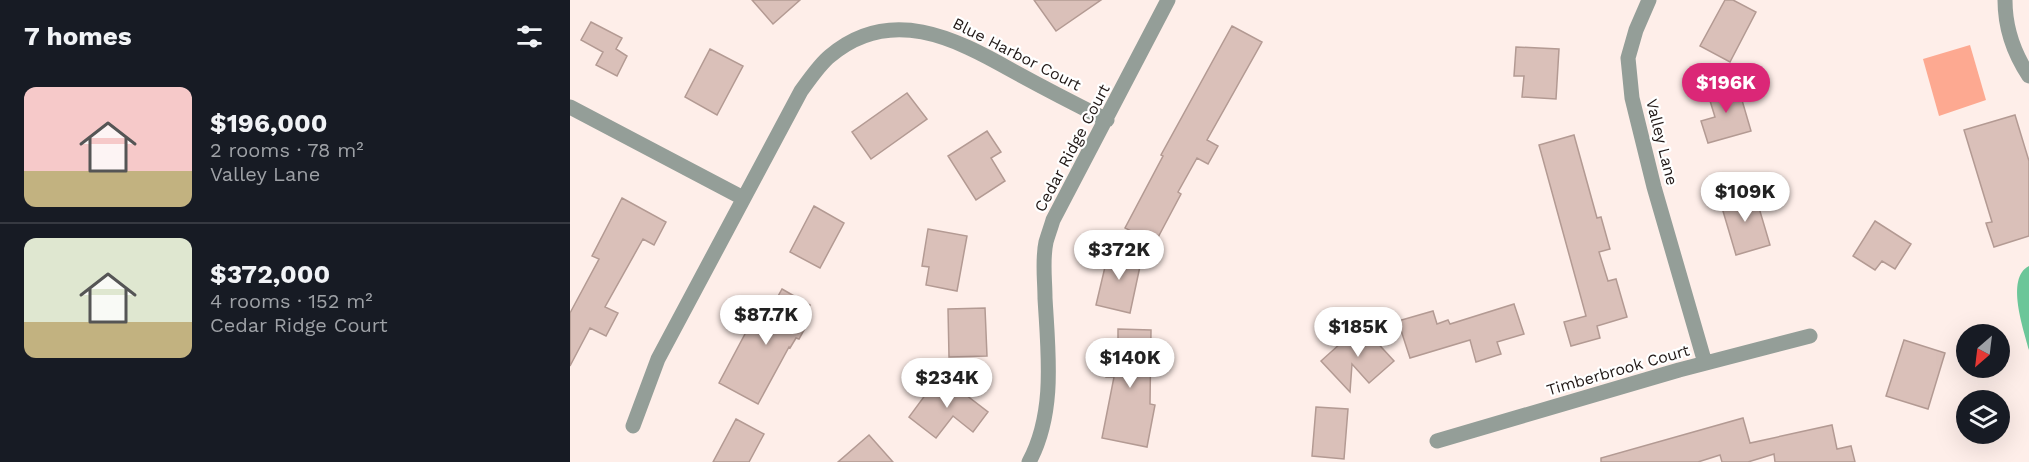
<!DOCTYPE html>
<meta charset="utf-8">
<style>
body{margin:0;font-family:"Work Sans",sans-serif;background:#20242c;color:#f1f3f6;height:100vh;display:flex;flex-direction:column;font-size:22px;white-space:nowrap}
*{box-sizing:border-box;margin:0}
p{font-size:20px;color:#9ea1a6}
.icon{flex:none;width:33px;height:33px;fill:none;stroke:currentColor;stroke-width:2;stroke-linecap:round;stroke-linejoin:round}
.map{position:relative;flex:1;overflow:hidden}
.drawer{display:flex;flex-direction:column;background:#171b24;width:570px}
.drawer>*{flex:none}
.needle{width:39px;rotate:208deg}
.buttons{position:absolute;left:1386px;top:324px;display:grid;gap:12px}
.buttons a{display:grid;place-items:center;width:54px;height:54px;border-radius:50%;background:#171b24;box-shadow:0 6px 24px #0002;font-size:30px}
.price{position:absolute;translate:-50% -51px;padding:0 14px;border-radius:21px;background:#fff;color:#222;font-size:20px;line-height:39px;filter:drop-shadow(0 2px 3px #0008)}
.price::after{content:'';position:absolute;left:50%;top:36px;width:18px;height:14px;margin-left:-9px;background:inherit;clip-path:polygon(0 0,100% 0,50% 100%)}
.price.on{background:#db2777;color:#fff}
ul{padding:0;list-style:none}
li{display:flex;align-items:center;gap:18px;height:150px;padding:0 24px}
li+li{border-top:2px solid #363941}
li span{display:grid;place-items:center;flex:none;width:168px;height:120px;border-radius:12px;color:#555}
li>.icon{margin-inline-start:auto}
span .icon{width:72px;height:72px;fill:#fffc;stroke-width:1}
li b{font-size:26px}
h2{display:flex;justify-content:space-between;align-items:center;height:72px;padding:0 24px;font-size:26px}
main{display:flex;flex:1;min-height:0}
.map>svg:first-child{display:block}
.green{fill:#fda991}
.water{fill:#6cc699}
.building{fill:#dac0b9;stroke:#b39a93;stroke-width:1.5}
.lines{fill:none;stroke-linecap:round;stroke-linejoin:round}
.minor{stroke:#949e98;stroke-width:15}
.labels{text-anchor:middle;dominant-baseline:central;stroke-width:4.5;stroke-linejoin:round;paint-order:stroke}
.street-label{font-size:16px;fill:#211816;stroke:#fff}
</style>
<main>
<section class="drawer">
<h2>7 homes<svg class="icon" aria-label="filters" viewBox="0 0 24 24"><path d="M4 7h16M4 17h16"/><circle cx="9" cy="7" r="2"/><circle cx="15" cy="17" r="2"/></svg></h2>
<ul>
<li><span style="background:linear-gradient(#f6c9c9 70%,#c2b280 0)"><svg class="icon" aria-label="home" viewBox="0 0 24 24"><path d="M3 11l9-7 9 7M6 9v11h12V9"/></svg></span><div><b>$196,000</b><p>2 rooms · 78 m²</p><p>Valley Lane</p></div></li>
<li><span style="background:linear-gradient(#dfe7d0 70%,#c2b280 0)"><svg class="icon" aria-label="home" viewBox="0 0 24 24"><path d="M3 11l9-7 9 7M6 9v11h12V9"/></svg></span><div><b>$372,000</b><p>4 rooms · 152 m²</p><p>Cedar Ridge Court</p></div></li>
</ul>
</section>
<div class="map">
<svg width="1459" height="462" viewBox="0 0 1459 462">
<rect width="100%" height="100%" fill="#feeee9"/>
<path class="green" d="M 1400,45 L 1416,100 L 1369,116 L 1353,59 Z"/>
<path class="water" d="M 1459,266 L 1459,350 C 1454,330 1435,278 1459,266 Z"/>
<path class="building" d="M 182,0 L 230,0 L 203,24 Z
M 464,0 L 531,0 L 486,31 Z
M 1155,0 L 1163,0 L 1186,12 L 1160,62 L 1130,46 Z
M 21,22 L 52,38 L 46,49 L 57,56 L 47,76 L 26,65 L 33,52 L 11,40 Z
M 662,26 L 692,42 L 637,140 L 648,146 L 638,164 L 627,158 L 608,192 L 611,194 L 585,243 L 555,228 L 593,156 L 591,155 Z
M 946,47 L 989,49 L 986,99 L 952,97 L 954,76 L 944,76 Z
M 140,49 L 173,66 L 147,115 L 115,97 Z
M 1167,83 L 1181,131 L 1138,143 L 1131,121 L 1145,117 L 1137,91 Z
M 337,93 L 357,119 L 301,159 L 282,132 Z
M 1445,115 L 1459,161 L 1459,236 L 1424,247 L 1416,223 L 1422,222 L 1394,130 Z
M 417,131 L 431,152 L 421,158 L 435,181 L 406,200 L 378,156 Z
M 1004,135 L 1027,218 L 1031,217 L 1040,249 L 1029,252 L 1038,281 L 1046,279 L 1057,317 L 1027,326 L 1030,338 L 1001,346 L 994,322 L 1016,316 L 969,145 Z
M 1184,191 L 1200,245 L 1166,255 L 1150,201 Z
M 52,198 L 96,222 L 84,245 L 73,239 L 35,307 L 48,313 L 36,336 L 20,328 L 0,366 L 0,313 L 29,259 L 22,256 Z
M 244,206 L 274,223 L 250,268 L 220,252 Z
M 1305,221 L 1341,244 L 1325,269 L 1312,261 L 1305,270 L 1283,256 Z
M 358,229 L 397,236 L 387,291 L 356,285 L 359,267 L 352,266 Z
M 539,250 L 572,257 L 560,313 L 526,305 Z
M 212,289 L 240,305 L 233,317 L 239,321 L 229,339 L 226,338 L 220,348 L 219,347 L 188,404 L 149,383 L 192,302 L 202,307 Z
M 944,304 L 954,334 L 927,342 L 931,354 L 906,362 L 900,340 L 840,358 L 828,321 L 863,311 L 867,324 L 878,320 L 880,324 Z
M 415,308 L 417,356 L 379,357 L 378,309 Z
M 791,325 L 824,361 L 799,383 L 782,364 L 780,392 L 751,361 Z
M 548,329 L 581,330 L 580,404 L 585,405 L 577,447 L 532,438 L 544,377 L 536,377 L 537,353 L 548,353 Z
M 1334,340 L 1375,353 L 1358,409 L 1316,396 Z
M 370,375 L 418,412 L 403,432 L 383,416 L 366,438 L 339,417 Z
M 746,407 L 778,409 L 774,459 L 742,456 Z
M 1173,418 L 1180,443 L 1262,425 L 1267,449 L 1281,446 L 1285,462 L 1205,462 L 1204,454 L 1178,462 L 1152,462 L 1150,455 L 1128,462 L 1031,462 L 1031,458 Z
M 166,419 L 194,434 L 179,462 L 143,462 Z
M 299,435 L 323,462 L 268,462 Z"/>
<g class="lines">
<path class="minor" d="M 1079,0 L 1066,30 L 1058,58 L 1062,98 L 1084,187 L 1135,363
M 1435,0 C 1435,28 1443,52 1459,76
M 0,107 L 173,198
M 63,426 L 88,359 L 231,91 C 240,79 249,65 260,56 C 320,5 385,38 443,71 C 474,88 505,104 537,120
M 867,441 L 1109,370 L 1240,336
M 459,462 C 486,412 478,352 475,298 C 475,280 472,260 476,242 C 478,235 481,227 483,220 L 598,0"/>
</g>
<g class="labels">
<g class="street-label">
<text transform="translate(447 54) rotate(27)">Blue Harbor Court</text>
<text transform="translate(1092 142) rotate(76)">Valley Lane</text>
<text transform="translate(502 148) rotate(-62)">Cedar Ridge Court</text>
<text transform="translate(1048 370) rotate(-16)">Timberbrook Court</text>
</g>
</g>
</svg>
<div class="buttons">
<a><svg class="needle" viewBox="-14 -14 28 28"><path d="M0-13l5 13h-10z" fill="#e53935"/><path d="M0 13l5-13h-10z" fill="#9ea1a6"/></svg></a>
<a><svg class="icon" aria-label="layers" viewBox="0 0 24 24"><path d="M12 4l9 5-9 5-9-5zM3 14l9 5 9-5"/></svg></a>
</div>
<b class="price on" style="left:1156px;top:114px">$196K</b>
<b class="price" style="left:1175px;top:223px">$109K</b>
<b class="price" style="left:549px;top:281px">$372K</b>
<b class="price" style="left:196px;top:346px">$87.7K</b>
<b class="price" style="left:788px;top:358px">$185K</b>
<b class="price" style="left:560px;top:389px">$140K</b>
<b class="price" style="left:377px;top:409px">$234K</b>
</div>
</main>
